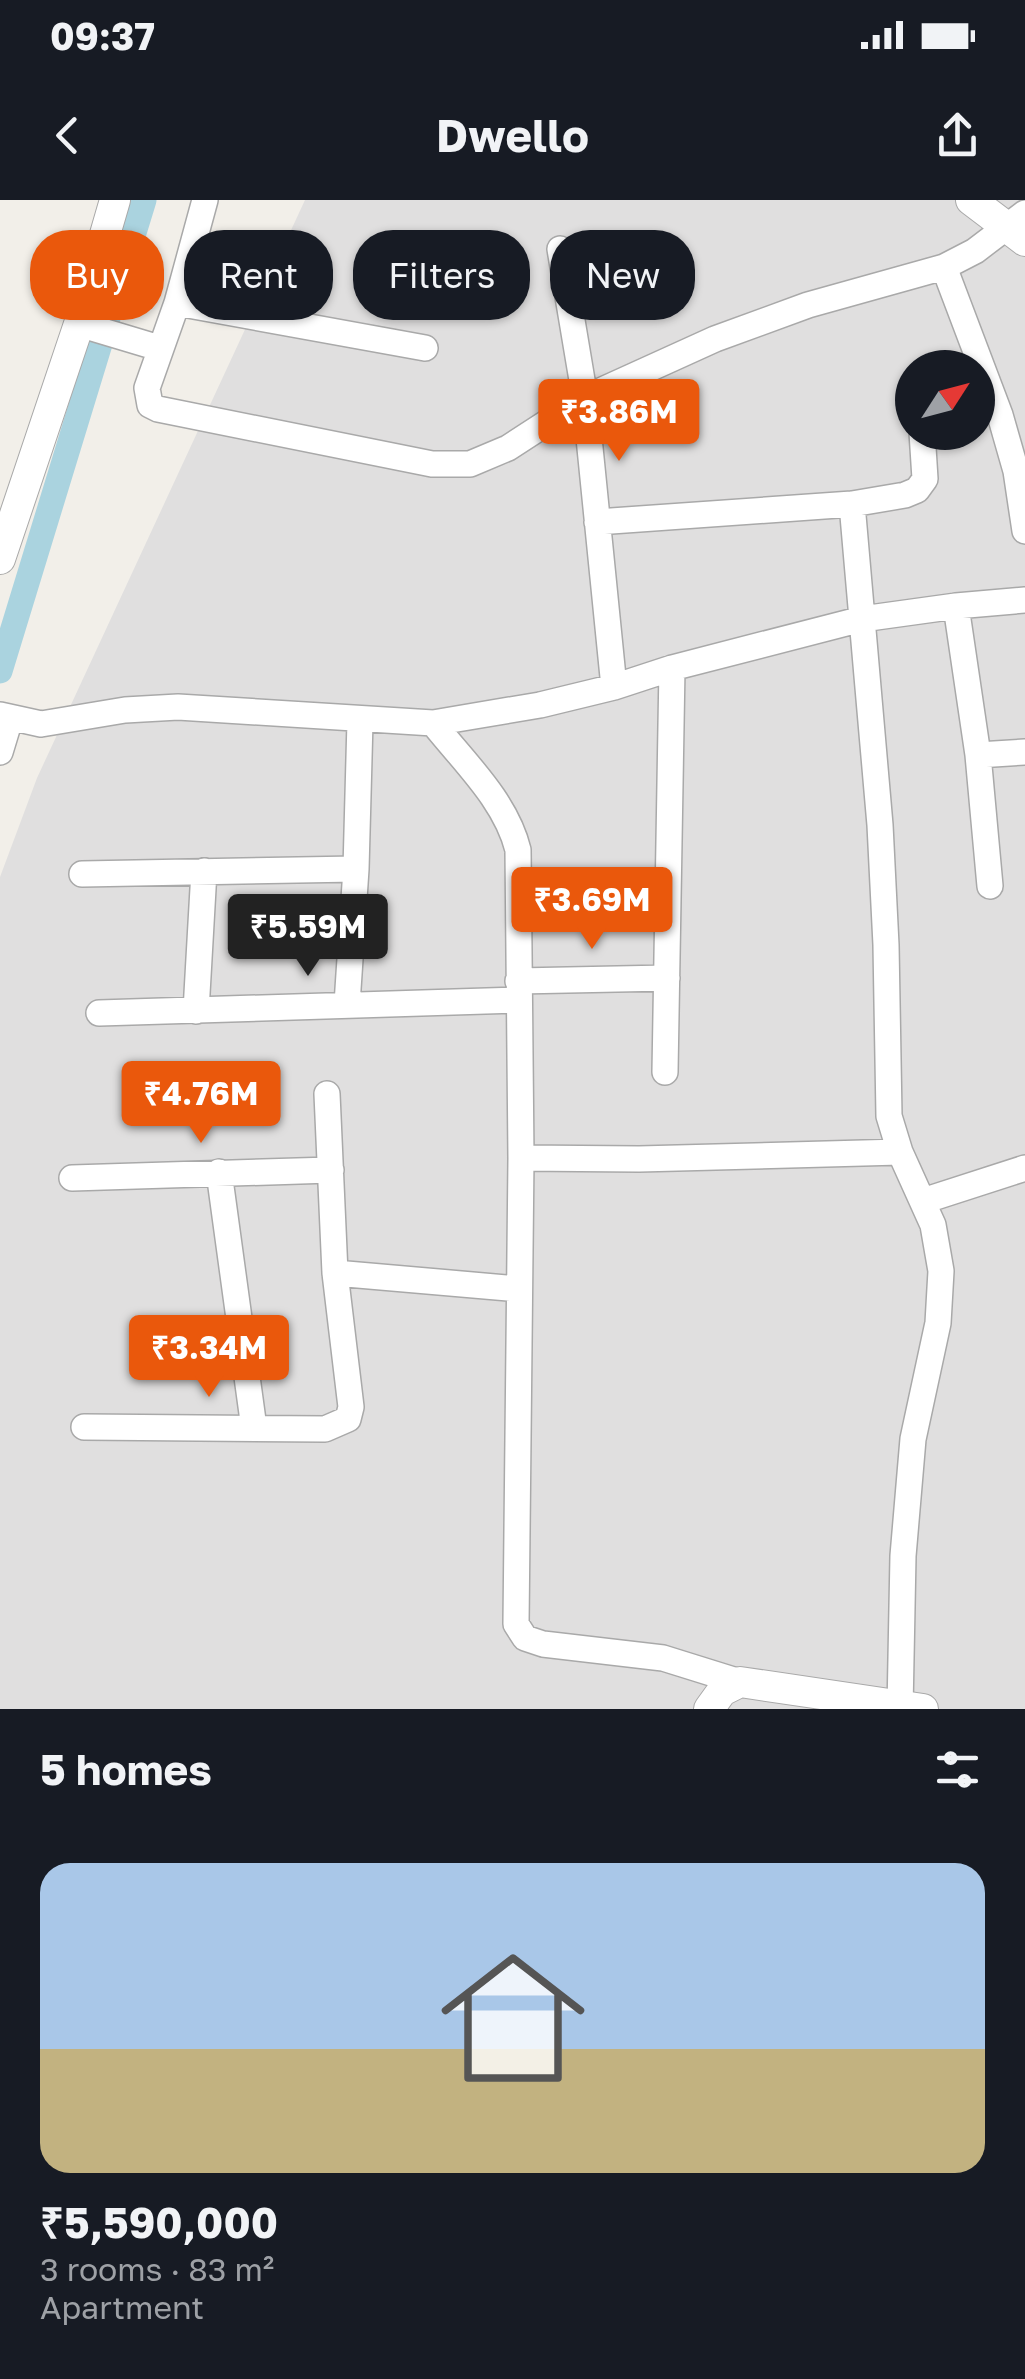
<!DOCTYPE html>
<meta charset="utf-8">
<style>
body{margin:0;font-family:"Golos Text",sans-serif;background:#242831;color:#f1f3f6;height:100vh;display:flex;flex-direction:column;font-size:38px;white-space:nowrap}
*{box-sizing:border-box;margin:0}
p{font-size:32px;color:#9ea1a6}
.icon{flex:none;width:55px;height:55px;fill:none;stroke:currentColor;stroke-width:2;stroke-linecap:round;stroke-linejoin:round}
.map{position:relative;height:1509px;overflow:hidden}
.sheet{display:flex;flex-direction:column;background:#171b24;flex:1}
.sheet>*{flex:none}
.top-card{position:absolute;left:30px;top:30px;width:965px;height:90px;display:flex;gap:20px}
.needle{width:65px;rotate:54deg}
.fabs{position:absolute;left:895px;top:150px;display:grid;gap:20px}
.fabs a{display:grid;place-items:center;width:100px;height:100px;border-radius:50%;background:#171b24;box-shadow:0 2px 8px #0004;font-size:50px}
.price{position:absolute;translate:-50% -85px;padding:0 22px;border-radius:10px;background:#ea580c;color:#fff;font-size:32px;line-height:65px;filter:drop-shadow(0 2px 5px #0008)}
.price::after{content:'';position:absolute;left:50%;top:60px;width:30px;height:22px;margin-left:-15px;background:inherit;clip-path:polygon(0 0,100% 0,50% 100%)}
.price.on{background:#222;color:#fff}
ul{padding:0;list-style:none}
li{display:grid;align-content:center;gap:20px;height:530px;padding:0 40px}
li+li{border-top:2px solid #363941}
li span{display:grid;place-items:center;height:310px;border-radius:30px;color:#555}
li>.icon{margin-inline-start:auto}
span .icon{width:180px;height:180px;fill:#fffc;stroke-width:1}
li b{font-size:42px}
h2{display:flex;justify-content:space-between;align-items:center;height:120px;padding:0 40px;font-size:42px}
.chip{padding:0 35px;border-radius:40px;background:#171b24;box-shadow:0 2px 8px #0004;font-size:35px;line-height:90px}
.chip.on{background:#ea580c;color:#fff}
.status{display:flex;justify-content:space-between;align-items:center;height:70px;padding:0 50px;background:#171b24;direction:ltr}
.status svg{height:28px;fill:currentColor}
header{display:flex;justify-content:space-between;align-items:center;height:130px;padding:0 40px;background:#171b24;font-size:45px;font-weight:700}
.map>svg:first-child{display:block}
.residential{fill:#e0dfdf;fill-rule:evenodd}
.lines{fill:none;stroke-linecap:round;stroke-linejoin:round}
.canal{stroke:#aad3df;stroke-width:25}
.minor-casing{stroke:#a9a9a9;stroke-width:28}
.tertiary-casing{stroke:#a9a9a9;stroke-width:32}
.minor{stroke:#fff;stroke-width:25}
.tertiary{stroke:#fff;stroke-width:30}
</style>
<div class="status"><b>09:37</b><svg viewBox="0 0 49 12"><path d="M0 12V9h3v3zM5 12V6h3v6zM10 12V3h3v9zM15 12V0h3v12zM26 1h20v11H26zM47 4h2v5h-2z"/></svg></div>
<header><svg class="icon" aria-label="back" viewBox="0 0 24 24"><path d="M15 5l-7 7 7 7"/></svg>Dwello<svg class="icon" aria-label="share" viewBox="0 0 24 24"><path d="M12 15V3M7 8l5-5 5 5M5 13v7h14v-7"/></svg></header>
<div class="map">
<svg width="1025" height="1509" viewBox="0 0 1025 1509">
<rect width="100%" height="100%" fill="#f2efe9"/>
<path class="residential" d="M 305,0 L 1025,0 L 1025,1509 L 0,1509 L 0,677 L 37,578 ZM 912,168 L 978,168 L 978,232 L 912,232 Z"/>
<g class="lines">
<path class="canal" d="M 0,471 L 144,0"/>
<g class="minor-casing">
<path id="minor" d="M 205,0 L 177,103 L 147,188 L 150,205 L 158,209 L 432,264 L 470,264 L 508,248 L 585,198 L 715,139 L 808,105 L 944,67
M 1025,13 L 975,51 L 944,67 L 1000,215 L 1016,271 L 1025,331
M 560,49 L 585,198 L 614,487
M 177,103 L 425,148
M 79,124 L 159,148
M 852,304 L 880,625 L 886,745 L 889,916 L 900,952 L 933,1025 L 941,1071 L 938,1123 L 913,1239 L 903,1356 L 900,1509
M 597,322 L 852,304 L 905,295 L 917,290 L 925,279 L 922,232
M 956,406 L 1025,400
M 0,515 L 41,524 L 125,510 L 178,507 L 433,523 L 540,505 L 614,487 L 672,468 L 862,419 L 956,406 L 978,555 L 990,686
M 433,523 C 464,562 506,601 518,650 L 521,958 L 516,1424 L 525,1438 L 543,1444 L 663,1458 L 740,1482
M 0,552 L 10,519
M 978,555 L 1025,552
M 82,674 L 356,669
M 518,781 L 667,778
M 347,804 L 356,669 L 360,521
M 196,811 L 204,671
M 99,813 L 518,800
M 665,872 L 672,468
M 521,958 L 639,959 L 900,952
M 219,972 L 254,1228
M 72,978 L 331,970
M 923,1001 L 1025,968
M 335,1073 L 519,1089
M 84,1227 L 325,1229 L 348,1219 L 351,1207 L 335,1073 L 327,894"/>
</g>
<g class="tertiary-casing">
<path id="tertiary" d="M 971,0 L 1025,41
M 0,359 L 79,124 L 115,0
M 709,1509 L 722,1491 L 740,1482 L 923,1509"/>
</g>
<use href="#minor" class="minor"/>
<use href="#tertiary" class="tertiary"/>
</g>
</svg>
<div class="fabs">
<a><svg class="needle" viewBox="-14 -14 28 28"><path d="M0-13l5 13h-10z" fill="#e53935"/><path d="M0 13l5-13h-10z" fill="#9ea1a6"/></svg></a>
</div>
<b class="price" style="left:619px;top:264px">₹3.86M</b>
<b class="price" style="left:592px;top:752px">₹3.69M</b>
<b class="price on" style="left:308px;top:779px">₹5.59M</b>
<b class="price" style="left:201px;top:946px">₹4.76M</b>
<b class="price" style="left:209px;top:1200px">₹3.34M</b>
<div class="top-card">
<a class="chip on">Buy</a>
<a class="chip">Rent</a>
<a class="chip">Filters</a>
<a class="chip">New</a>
</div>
</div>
<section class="sheet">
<h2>5 homes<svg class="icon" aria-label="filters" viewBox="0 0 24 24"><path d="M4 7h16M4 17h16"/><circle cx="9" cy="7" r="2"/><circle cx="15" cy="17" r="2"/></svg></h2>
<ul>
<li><span style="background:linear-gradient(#a9c7e8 60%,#c2b280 0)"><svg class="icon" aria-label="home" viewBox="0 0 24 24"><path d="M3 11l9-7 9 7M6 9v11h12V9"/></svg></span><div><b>₹5,590,000</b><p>3 rooms · 83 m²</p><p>Apartment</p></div></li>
</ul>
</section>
